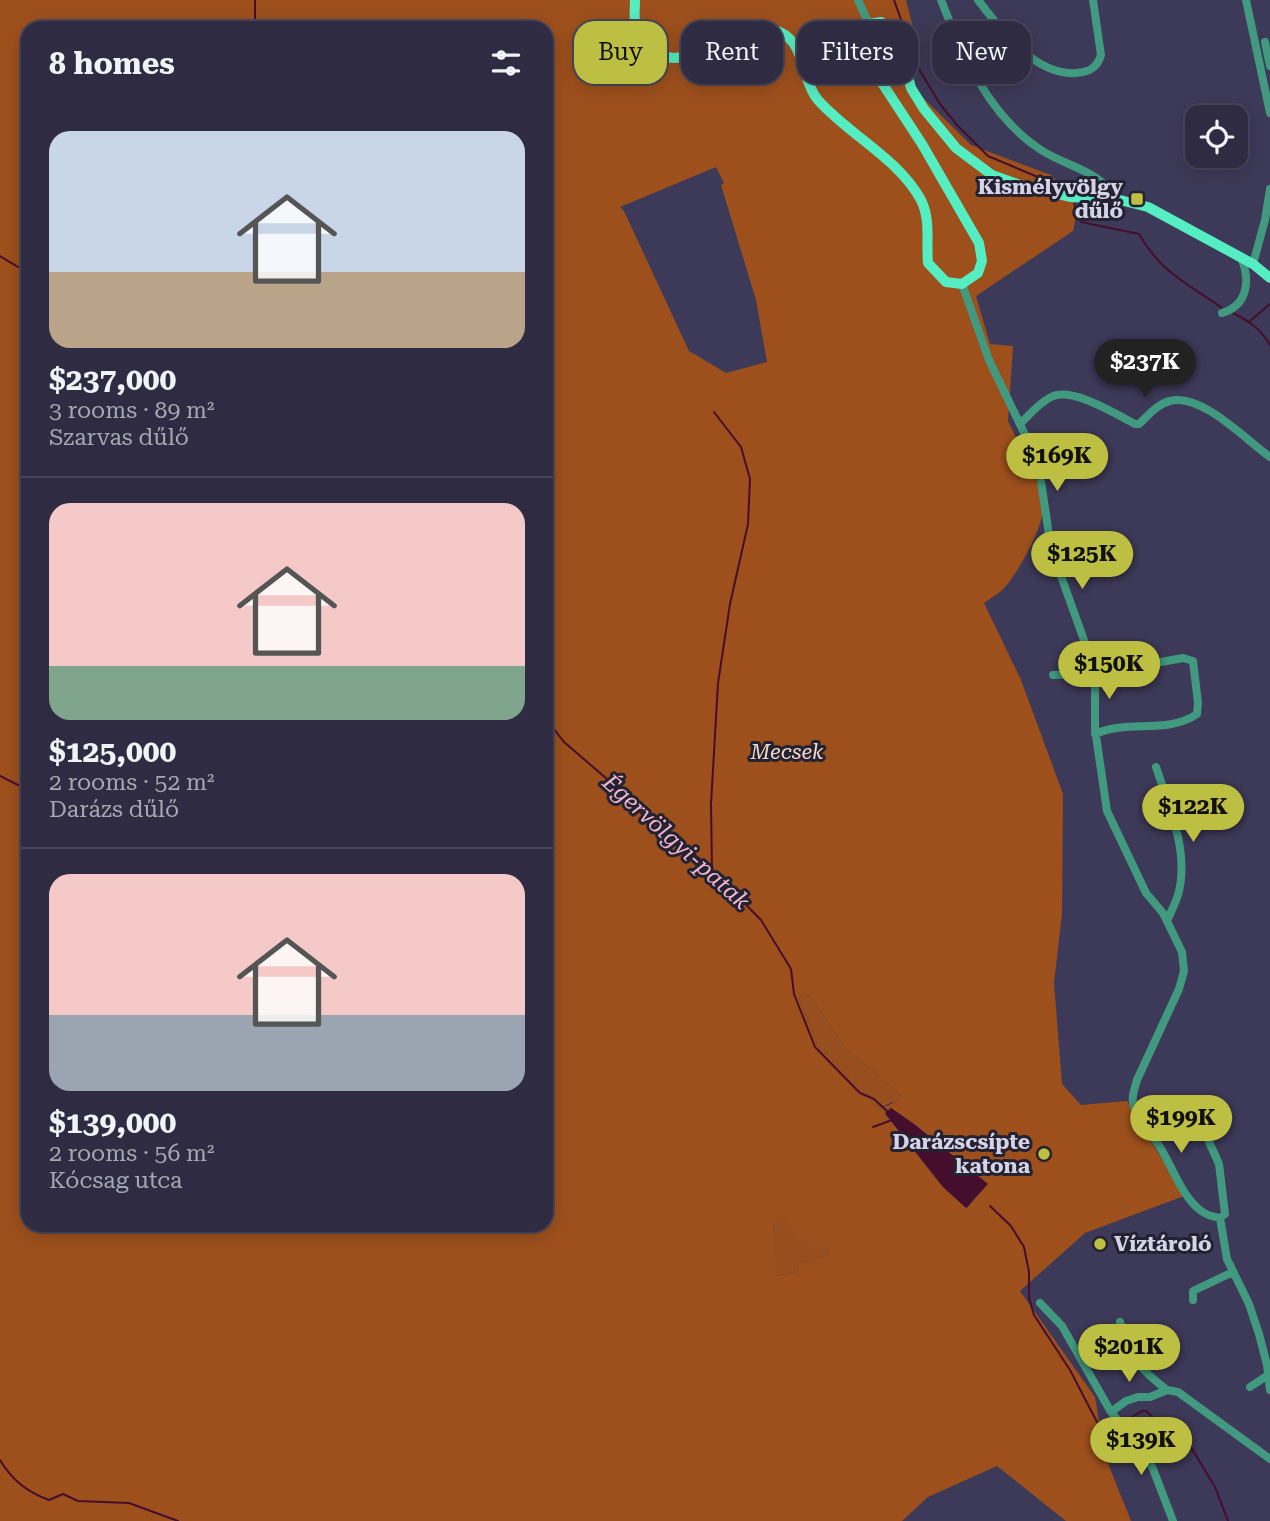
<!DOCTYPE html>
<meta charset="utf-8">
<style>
body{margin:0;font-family:"Roboto Serif",serif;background:#3a374d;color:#f1f3f6;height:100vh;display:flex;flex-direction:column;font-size:26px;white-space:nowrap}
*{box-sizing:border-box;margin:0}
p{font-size:23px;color:#a7a7b2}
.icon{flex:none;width:38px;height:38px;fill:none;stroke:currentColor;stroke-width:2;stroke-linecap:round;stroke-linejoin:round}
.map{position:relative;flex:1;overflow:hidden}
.sheet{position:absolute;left:21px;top:21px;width:532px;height:1211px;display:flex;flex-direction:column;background:#2e2b42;border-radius:21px;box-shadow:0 4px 18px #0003,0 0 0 2px #49475b}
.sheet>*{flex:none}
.guide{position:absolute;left:574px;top:21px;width:590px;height:63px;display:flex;gap:14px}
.buttons{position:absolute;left:1185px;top:105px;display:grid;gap:14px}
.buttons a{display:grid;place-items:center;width:63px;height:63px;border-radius:14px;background:#2e2b42;box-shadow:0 4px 18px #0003,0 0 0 2px #49475b;font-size:35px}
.price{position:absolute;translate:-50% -60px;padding:0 16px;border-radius:24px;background:#bdbf43;color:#111;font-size:23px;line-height:46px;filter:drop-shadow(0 2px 4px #0008)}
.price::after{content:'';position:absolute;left:50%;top:42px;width:21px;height:16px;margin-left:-10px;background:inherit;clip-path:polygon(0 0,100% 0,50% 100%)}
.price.selected{background:#222;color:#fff}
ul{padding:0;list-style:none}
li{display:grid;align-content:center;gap:14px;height:371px;padding:0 28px}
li+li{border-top:2px solid #49475b}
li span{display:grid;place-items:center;height:217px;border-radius:21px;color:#555}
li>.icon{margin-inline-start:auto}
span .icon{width:126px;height:126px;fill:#fffc;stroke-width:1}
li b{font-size:30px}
h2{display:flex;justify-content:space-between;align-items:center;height:84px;padding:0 28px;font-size:30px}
.chip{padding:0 24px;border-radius:21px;background:#2e2b42;box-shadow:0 4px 18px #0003,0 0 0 2px #49475b;font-size:24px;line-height:63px}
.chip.selected{background:#bdbf43;color:#111}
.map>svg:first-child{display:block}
.green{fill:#974f20}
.forest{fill:#9d501c;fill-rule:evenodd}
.water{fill:#450e2d}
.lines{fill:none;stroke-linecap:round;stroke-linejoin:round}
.stream{stroke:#450e2d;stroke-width:2}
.minor{stroke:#419a7f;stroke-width:8}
.major{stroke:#55eec2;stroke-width:10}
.poi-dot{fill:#bdbf43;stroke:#242231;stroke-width:2.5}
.labels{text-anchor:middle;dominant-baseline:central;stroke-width:6;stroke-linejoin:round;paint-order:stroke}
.poi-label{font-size:21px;font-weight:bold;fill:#d5d3e7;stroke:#242231;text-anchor:end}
.park-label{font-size:21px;font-style:italic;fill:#f4d9ca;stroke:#242231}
.water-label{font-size:23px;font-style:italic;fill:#f0b7d0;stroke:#242231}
</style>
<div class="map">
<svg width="1270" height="1521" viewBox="0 0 1270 1521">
<rect width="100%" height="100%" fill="#3d3958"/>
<path class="green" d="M 802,993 L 811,997 L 845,1047 L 902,1096 L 896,1102 L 890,1103 L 879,1109 L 817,1044 L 799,999 Z
M 773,1220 L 790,1220 L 829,1245 L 829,1254 L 812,1261 L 797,1262 L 798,1272 L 776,1276 Z"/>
<path class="forest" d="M 0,0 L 906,0 L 913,28 L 906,81 L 971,145 L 1051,175 L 1078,207 L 1073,231 L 976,296 L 990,344 L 1013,346 L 1008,421 L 1043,494 C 1049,519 1022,566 1006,586 C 1000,593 991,598 984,603 L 1021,680 L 1063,794 L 1062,914 L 1054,983 L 1062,1084 L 1081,1105 L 1127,1101 L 1184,1196 L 1085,1233 L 1020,1291 L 1095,1397 L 1105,1456 L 1131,1521 L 1066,1521 L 997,1466 L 928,1497 L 902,1521 L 0,1521 ZM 28,28 L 546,28 L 546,1225 L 28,1225 ZM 716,167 L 724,183 L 721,185 L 756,300 L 767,362 L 726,373 L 689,351 L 624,211 L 620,207 ZM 802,993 L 811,997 L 845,1047 L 902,1096 L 896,1102 L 879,1109 L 817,1044 L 799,999 ZM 891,1108 L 914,1124 L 987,1184 L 967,1208 L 943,1187 L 885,1114 ZM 773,1220 L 789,1220 L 795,1237 L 829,1245 L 829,1254 L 812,1261 L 797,1262 L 798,1272 L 777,1276 Z"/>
<path class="water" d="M 891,1108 L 914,1124 L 988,1184 L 966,1208 L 943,1187 L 885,1113 Z"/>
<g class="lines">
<path class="stream" d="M 894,0 L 903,25 L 913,35 L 916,64 L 940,104 L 957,125 L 988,156 L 1059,186
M 255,28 L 255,0
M 1074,204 L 1081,222 L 1139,234 C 1162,274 1186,282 1222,308
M 0,256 L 28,273
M 1233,313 C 1249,321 1261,329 1270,345
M 1250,321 L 1270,304
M 546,719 L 564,742 L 621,791 L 654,827 L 672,843 L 687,849 L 704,862 L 761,920 L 791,969 L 794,994 L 815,1047 L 860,1093 L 874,1099 L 888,1112
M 0,776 L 28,790
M 712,870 L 711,804 L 718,683 L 730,604 L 748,524 L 750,479 L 741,447 L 714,412
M 873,1127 L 892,1120
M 990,1206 L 1011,1226 L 1024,1247 L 1029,1272 L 1029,1298 L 1034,1315 L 1070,1370 L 1097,1422 L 1106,1428 L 1116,1425
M 1125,1421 L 1142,1411 L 1146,1411 L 1168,1431 L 1189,1444 L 1215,1487 L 1228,1521
M 0,1460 C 12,1480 27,1492 49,1500 L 63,1494 L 78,1501 L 129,1503 L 178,1521"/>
<path class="minor" d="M 858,0 L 869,24
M 941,0 C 963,56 989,116 1041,150 C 1067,167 1100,170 1116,199
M 978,0 C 1001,30 1035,76 1076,73 C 1089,72 1097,68 1101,55 L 1093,0
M 1246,0 L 1270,113
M 1265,42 L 1270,66
M 1253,264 L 1265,220 L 1270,189
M 962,284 L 989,360 L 1029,443 L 1040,475 L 1051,548 L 1095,671 L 1095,729 L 1107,811 L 1146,893 L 1163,913 L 1182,952 L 1184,971 L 1179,989 L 1137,1080 C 1134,1090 1131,1098 1134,1107 C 1139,1122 1150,1132 1158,1144 C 1172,1165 1180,1194 1200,1210 C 1206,1215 1213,1217 1220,1218
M 1222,313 C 1249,305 1250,279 1241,257
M 1021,423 C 1030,414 1039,403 1051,397 C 1071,386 1116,414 1135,424 L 1139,424 C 1148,416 1157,404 1170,401 C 1201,392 1247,441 1270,457
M 1053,675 L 1095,674 L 1183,658 L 1193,661 L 1198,703 L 1197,714 C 1166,735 1129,719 1095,734
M 1156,767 C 1169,806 1190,853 1178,895 C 1175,904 1171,912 1167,921
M 1205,1133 L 1219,1164 L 1225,1214 L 1220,1218 L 1227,1259 L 1249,1304 L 1259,1334 L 1267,1365 L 1270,1390
M 1193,1300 L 1193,1291 L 1233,1272
M 1040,1303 L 1062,1326 L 1111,1412 L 1140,1446 L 1153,1469 L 1173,1521
M 1120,1322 C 1126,1355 1141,1370 1167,1390
M 1121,1325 L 1132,1339 L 1142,1366
M 1250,1387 L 1268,1375
M 1111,1412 L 1126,1401 L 1138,1397 L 1150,1397 L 1167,1390 L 1178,1392 L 1270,1459"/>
<path class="major" d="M 635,0 C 635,7 634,15 635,21 C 638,44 662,64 685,56 C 716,45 744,17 780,32 C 806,44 801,80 818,100 C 849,135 898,158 921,200 C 931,220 926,242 928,263 L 946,282 L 962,284 L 978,273 L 982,261 L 979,243 L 922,144 L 865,57 L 860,38 L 869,24 L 881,22 L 893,29 L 900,43 L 911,88 L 924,109 L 956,148 L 992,175 L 1020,185 L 1070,197 L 1116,199 L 1148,207 L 1253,264 L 1270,278"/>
</g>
<g class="poi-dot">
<rect x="1130" y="192" width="14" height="14" rx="3.5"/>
<circle cx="1044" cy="1154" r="7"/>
<circle cx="1100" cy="1244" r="7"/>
</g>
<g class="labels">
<g class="poi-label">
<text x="1123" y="187">Kismélyvölgy<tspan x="1123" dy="24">dűlő</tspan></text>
<text x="1030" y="1142">Darázscsípte<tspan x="1030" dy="24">katona</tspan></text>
<text x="1114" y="1244" text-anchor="start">Víztároló</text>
</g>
<g class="park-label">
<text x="787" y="752">Mecsek</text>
</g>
<g class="water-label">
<text transform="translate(676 842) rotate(42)">Égervölgyi-patak</text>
</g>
</g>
</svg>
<div class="buttons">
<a><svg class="icon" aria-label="locate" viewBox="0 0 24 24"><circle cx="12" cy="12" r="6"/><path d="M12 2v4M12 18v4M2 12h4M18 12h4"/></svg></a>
</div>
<b class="price selected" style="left:1145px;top:399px">$237K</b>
<b class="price" style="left:1057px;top:493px">$169K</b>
<b class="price" style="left:1082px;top:591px">$125K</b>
<b class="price" style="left:1109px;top:701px">$150K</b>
<b class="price" style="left:1193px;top:844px">$122K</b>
<b class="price" style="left:1181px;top:1155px">$199K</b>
<b class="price" style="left:1129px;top:1384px">$201K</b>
<b class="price" style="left:1141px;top:1477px">$139K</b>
<div class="guide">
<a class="chip selected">Buy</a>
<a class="chip">Rent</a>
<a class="chip">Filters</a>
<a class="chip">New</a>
</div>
<section class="sheet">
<h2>8 homes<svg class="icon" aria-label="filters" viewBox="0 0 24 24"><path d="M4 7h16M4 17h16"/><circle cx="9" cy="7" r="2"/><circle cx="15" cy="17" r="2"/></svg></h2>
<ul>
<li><span style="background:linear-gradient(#c9d6e8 65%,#b9a48a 0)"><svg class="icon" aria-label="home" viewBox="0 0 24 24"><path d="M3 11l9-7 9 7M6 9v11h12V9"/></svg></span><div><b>$237,000</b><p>3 rooms · 89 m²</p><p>Szarvas dűlő</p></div></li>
<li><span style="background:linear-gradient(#f6c9c9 75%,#7fa58c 0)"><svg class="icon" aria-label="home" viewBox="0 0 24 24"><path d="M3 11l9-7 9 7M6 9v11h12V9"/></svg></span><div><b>$125,000</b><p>2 rooms · 52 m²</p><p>Darázs dűlő</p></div></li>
<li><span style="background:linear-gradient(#f6c9c9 65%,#9aa5b1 0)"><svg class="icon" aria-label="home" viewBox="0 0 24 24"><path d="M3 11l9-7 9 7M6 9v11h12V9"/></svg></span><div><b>$139,000</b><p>2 rooms · 56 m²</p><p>Kócsag utca</p></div></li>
</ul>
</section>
</div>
